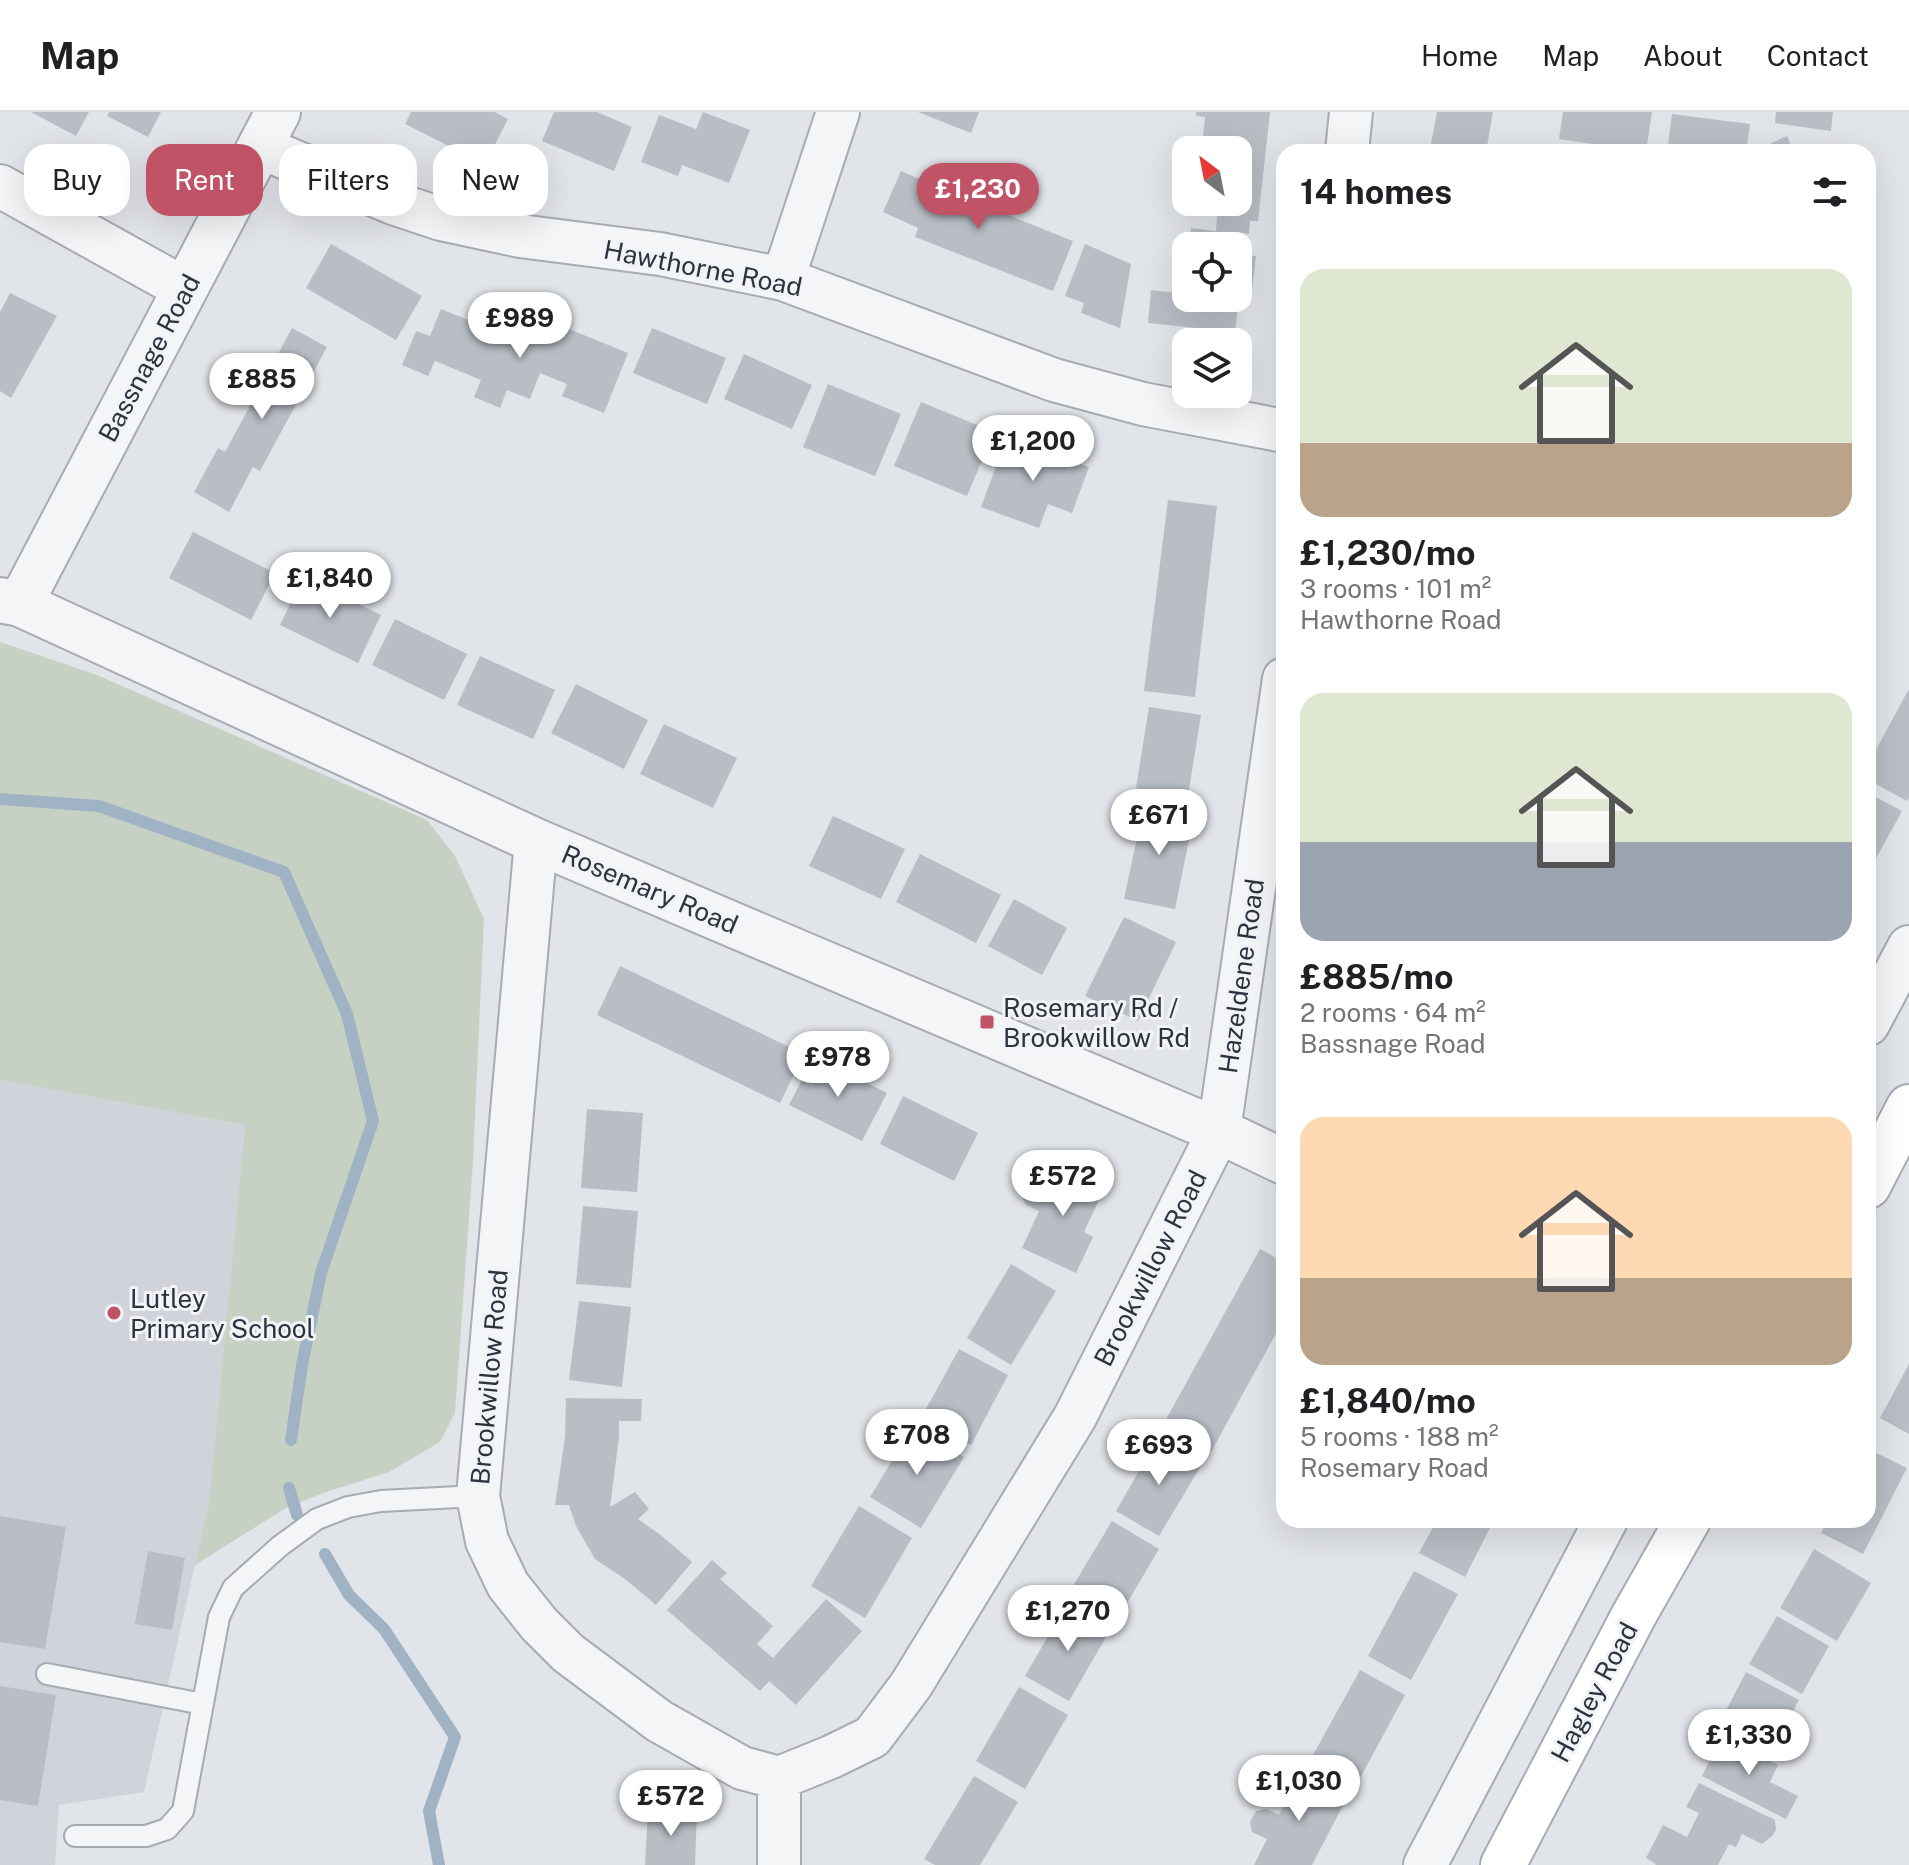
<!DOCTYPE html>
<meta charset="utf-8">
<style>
body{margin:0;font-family:"Public Sans",sans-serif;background:#f6f6f6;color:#202124;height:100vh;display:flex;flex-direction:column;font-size:30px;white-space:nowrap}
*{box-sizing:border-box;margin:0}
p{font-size:26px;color:#757577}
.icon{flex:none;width:44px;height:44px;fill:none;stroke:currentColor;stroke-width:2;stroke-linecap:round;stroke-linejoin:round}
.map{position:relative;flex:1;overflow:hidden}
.drawer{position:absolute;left:1276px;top:32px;width:600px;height:1384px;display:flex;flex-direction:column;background:#fff;border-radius:24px;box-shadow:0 8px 32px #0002}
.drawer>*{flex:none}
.guide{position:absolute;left:24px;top:32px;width:760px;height:72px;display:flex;gap:16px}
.needle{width:52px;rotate:328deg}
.fabs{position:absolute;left:1172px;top:24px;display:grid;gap:16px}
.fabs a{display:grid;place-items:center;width:80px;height:80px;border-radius:16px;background:#fff;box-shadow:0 8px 32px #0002;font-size:40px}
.price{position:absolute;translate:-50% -68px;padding:0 18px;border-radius:28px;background:#fff;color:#222;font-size:26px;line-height:52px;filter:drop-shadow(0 2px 4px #0008)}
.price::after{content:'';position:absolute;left:50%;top:48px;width:24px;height:18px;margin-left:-12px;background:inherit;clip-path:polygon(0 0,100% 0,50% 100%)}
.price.current{background:#c15366;color:#fff}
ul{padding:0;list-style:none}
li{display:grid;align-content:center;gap:16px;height:424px;padding:0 24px}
li span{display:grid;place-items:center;height:248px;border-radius:24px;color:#555}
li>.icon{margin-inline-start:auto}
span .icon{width:144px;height:144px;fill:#fffc;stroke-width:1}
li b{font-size:34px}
h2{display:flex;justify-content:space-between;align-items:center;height:96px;padding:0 24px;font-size:34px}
.tag{padding:0 28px;border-radius:24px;background:#fff;box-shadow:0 8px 32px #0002;font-size:28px;line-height:72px}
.tag.current{background:#c15366;color:#fff}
header{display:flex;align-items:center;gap:48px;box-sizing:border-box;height:112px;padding:0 40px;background:#fff;border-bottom:2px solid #e0e0e0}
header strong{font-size:38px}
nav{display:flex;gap:44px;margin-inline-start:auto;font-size:28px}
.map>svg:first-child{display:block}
.built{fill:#d0d3da}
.green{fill:#c7d1c3}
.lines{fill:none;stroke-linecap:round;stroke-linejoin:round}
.stream{stroke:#a0b3c5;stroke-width:12}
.building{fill:#b9bec5}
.service-casing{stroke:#a7abb2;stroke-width:24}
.minor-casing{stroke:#a7abb2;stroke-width:46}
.tertiary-casing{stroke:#a7abb2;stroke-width:48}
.secondary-casing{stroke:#a7abb2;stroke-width:48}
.service{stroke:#f4f5f7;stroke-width:20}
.minor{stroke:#f4f5f7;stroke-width:42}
.tertiary{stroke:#f4f5f7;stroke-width:44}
.secondary{stroke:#fff;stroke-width:44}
.poi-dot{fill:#c15366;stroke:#f1f3f6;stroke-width:3}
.labels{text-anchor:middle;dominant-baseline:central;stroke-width:6;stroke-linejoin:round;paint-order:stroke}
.street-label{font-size:26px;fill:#2b333e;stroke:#f1f3f6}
.poi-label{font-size:26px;fill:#2b333e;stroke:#f1f3f6;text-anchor:start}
</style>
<header>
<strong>Map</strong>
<nav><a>Home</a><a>Map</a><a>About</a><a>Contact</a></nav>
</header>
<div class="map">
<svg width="1909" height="1753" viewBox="0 0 1909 1753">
<rect width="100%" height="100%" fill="#e1e4e8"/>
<path class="built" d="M 0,968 L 245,1013 L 209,1390 L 144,1680 L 59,1693 L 55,1753 L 0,1753 Z"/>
<path class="green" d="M 0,530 L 97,563 L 427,708 L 455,744 L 484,807 L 473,1049 L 455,1301 L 440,1330 L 389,1360 L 323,1381 L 286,1396 L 195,1453 L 209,1390 L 245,1013 L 0,968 Z"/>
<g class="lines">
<path class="stream" d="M 0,687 L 99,694 L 284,760 L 347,902 L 373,1009 L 321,1161 L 302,1253 L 291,1328
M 289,1376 L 297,1403
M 325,1442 L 349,1483 L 384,1517 L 455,1625 L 429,1699 L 439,1753"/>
</g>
<path class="building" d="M 31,0 L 89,0 L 76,24 Z
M 109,0 L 161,0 L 148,25 L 107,4 Z
M 411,0 L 495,0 L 508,7 L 485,52 L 405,12 Z
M 554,0 L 597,0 L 632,15 L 614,59 L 542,29 Z
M 703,0 L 750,18 L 729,71 L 682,53 L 678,64 L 641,50 L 659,3 L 696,17 Z
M 918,0 L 979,0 L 971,21 Z
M 1196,0 L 1270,0 L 1258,109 L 1250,109 L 1249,122 L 1242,121 L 1240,142 L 1238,142 L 1238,134 L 1189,134 L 1191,116 L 1216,119 L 1217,104 L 1208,103 L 1209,90 L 1238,90 L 1238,38 L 1202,38 L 1205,5 L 1196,4 Z
M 1437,0 L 1493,0 L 1486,40 L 1446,40 L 1430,37 Z
M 1563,0 L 1652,0 L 1646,40 L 1559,27 Z
M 1776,0 L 1833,0 L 1831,19 L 1775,11 Z
M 1672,2 L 1750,12 L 1746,40 L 1667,40 Z
M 1787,24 L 1794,40 L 1752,40 Z
M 901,59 L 937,75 L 939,67 L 948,64 L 954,67 L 961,77 L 958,83 L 1073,129 L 1053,179 L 915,125 L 918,116 L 883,100 Z
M 331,132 L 422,184 L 396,228 L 306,176 Z
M 1085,132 L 1131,152 L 1120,216 L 1081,201 L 1084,191 L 1065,184 Z
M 1238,142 L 1256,144 L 1252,177 L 1238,175 Z
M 1151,178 L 1186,182 L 1186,186 L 1239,186 L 1235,220 L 1148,211 Z
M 10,181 L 57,204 L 11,286 L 0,279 L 0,200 Z
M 441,197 L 526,231 L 537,204 L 628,241 L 604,301 L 562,284 L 567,272 L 540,261 L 530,287 L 507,278 L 500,296 L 474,285 L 481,268 L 435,249 L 428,264 L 402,253 L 416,219 L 430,224 Z
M 292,216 L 327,235 L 260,359 L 253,355 L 229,400 L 194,380 L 218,336 L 225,340 Z
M 652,216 L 726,246 L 707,292 L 633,261 Z
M 744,242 L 812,273 L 792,317 L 724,287 Z
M 828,272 L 901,302 L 875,364 L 803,335 Z
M 921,290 L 994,320 L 967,384 L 894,354 Z
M 1007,325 L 1089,355 L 1072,401 L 1048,392 L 1039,416 L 981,395 Z
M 1168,388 L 1217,394 L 1195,585 L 1144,579 Z
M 193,420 L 275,461 L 251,508 L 169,466 Z
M 303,465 L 381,503 L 358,551 L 280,513 Z
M 395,507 L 467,542 L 444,588 L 372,553 Z
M 480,544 L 555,578 L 533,627 L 457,593 Z
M 576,572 L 648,608 L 624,657 L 551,621 Z
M 1909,577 L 1909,686 L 1907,689 L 1868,668 L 1868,652 Z
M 1149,595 L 1201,603 L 1188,684 L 1136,676 Z
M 664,612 L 737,646 L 713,696 L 640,662 Z
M 1868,681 L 1902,699 L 1868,761 Z
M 1144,693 L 1194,703 L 1175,797 L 1124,787 Z
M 833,704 L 905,737 L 881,787 L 809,754 Z
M 920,742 L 1001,783 L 976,831 L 896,790 Z
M 1014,787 L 1067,816 L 1042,863 L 988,834 Z
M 1124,805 L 1176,830 L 1138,909 L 1085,884 Z
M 620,854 L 804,942 L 780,991 L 597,903 Z
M 814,944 L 887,981 L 862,1029 L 789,993 Z
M 903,984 L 978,1021 L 954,1069 L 880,1032 Z
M 587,997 L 643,1001 L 637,1080 L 581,1076 Z
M 1063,1053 L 1106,1073 L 1084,1120 L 1093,1125 L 1076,1161 L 1022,1136 L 1039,1099 L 1026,1093 L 1022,1085 L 1028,1078 L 1036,1075 L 1050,1082 Z
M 583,1094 L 638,1099 L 631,1176 L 576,1172 Z
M 1260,1137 L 1284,1150 L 1284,1207 L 1211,1340 L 1163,1313 Z
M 1011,1152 L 1056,1179 L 1011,1253 L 967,1226 Z
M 579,1189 L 631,1195 L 622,1275 L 569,1268 Z
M 959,1237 L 1008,1263 L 971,1333 L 921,1306 Z
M 1909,1252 L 1909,1322 L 1880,1306 Z
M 566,1286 L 642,1287 L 641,1309 L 619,1309 L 619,1325 L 610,1395 L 635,1380 L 649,1397 L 638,1407 L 662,1424 L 692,1450 L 656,1493 L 625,1467 L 595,1447 L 576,1414 L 569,1393 L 555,1393 L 565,1325 Z
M 913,1314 L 964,1345 L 921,1416 L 870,1385 Z
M 1158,1326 L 1202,1352 L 1159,1424 L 1116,1399 Z
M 1868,1337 L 1907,1356 L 1863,1442 L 1821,1421 L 1828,1408 L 1868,1408 Z
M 859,1394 L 912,1426 L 865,1506 L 811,1474 Z
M 0,1404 L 66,1415 L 45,1537 L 0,1530 Z
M 1437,1408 L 1494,1408 L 1465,1465 L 1419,1441 Z
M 1112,1409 L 1159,1437 L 1117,1508 L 1070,1479 Z
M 1814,1437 L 1871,1471 L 1837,1529 L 1780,1496 Z
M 148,1439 L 185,1446 L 172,1518 L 135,1512 Z
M 712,1448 L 727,1461 L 720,1467 L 773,1514 L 757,1532 L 773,1546 L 826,1487 L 862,1519 L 796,1593 L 769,1569 L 760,1579 L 667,1498 Z
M 1414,1459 L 1458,1482 L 1411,1568 L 1368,1544 Z
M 1066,1493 L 1110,1518 L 1069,1589 L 1025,1564 Z
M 1777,1504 L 1829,1534 L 1802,1582 L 1749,1552 Z
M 1360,1558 L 1405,1583 L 1359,1668 L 1313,1643 Z
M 1746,1560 L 1799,1588 L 1771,1640 L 1719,1612 Z
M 0,1574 L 56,1583 L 38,1694 L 0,1688 Z
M 1019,1575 L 1068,1603 L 1025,1677 L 976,1649 Z
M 1722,1624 L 1778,1653 L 1770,1670 L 1798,1684 L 1786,1707 L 1702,1664 Z
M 1303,1657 L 1349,1682 L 1312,1753 L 1254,1753 L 1267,1727 L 1252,1720 L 1250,1710 L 1256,1699 L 1266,1697 L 1279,1703 Z
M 974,1664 L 1018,1690 L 980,1753 L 935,1753 L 924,1747 Z
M 1699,1671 L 1775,1708 L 1776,1718 L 1772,1724 L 1762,1732 L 1742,1722 L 1736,1735 L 1729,1732 L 1718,1753 L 1655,1753 L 1656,1752 L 1646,1746 L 1663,1713 L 1687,1725 L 1699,1701 L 1686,1695 Z
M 648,1697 L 697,1700 L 695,1753 L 645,1753 Z"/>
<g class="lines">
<g class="service-casing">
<path id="service" d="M 47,1562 L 203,1592
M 75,1724 L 146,1724 L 167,1717 L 183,1699 L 219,1505 L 233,1476 L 280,1434 L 317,1407 L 348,1395 L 381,1389 L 478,1384"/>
</g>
<g class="minor-casing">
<path id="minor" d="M 260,35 L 393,91 L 441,107 L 520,124 L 660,142 L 783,167 L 1054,268 L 1143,292 L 1284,319
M 1347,40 L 1351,0
M 0,74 L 185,177
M 783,167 L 838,0
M 536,729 L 478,1384 L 487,1429 L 508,1473 L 539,1512 L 568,1541 L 659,1609 L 742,1656 L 779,1666 L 831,1645 L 872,1625 L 911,1573 L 1075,1305 L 1219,1019 L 1284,567
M 1868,912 L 1909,835
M 779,1666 L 779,1753
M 1425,1753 L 1606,1408"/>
</g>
<g class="tertiary-casing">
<path id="tertiary" d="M 0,488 L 20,492 L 536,729 L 1219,1019 L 1284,1050
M 20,492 L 278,0"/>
</g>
<g class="secondary-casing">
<path id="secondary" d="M 1868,1074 L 1909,995
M 1503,1753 L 1634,1503 L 1688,1408"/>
</g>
<use href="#service" class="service"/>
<use href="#minor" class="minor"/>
<use href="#tertiary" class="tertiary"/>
<use href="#secondary" class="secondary"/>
</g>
<g class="poi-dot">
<rect x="979" y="902" width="16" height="16" rx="4"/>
<circle cx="114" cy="1201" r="8"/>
</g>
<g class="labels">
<g class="street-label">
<text transform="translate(703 156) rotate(11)">Hawthorne Road</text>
<text transform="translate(149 246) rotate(-62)">Bassnage Road</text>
<text transform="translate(650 777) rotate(23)">Rosemary Road</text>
<text transform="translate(1241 864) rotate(-82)">Hazeldene Road</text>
<text transform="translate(1150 1156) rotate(-63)">Brookwillow Road</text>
<text transform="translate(489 1265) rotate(-85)">Brookwillow Road</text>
<text transform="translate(1594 1580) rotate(-62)">Hagley Road</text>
</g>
<g class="poi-label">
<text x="1003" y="895">Rosemary Rd /<tspan x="1003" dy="30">Brookwillow Rd</tspan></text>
<text x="130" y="1186">Lutley<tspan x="130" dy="30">Primary School</tspan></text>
</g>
</g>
</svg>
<div class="fabs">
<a><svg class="needle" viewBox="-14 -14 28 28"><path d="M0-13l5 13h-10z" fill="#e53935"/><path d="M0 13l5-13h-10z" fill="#757577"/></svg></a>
<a><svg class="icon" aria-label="locate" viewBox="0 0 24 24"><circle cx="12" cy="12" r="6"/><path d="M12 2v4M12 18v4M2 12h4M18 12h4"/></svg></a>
<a><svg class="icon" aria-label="layers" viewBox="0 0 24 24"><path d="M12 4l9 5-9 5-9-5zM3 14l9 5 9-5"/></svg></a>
</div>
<b class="price current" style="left:978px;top:119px">£1,230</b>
<b class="price" style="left:520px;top:248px">£989</b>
<b class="price" style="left:262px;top:309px">£885</b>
<b class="price" style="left:1033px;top:371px">£1,200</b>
<b class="price" style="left:330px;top:508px">£1,840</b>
<b class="price" style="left:1159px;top:745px">£671</b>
<b class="price" style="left:838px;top:987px">£978</b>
<b class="price" style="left:1063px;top:1106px">£572</b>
<b class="price" style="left:917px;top:1365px">£708</b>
<b class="price" style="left:1159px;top:1375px">£693</b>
<b class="price" style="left:1068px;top:1541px">£1,270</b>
<b class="price" style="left:1749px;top:1665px">£1,330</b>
<b class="price" style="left:1299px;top:1711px">£1,030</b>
<b class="price" style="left:671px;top:1726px">£572</b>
<div class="guide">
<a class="tag">Buy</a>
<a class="tag current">Rent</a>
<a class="tag">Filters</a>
<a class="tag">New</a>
</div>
<section class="drawer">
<h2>14 homes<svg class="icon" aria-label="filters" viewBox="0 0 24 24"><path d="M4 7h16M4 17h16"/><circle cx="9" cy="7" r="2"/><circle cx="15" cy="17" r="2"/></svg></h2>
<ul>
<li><span style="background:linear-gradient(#dfe7d0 70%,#b9a48a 0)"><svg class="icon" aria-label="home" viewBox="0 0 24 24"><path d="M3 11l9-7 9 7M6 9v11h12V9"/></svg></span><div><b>£1,230/mo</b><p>3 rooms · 101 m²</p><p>Hawthorne Road</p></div></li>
<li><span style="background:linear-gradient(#dfe7d0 60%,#9aa5b1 0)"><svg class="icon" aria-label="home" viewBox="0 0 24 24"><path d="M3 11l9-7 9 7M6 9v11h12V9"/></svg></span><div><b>£885/mo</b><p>2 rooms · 64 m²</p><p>Bassnage Road</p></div></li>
<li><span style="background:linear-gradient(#ffd9b3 65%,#b9a48a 0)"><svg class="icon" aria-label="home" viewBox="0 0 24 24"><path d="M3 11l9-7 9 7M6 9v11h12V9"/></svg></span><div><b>£1,840/mo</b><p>5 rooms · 188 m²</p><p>Rosemary Road</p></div></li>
</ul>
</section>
</div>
